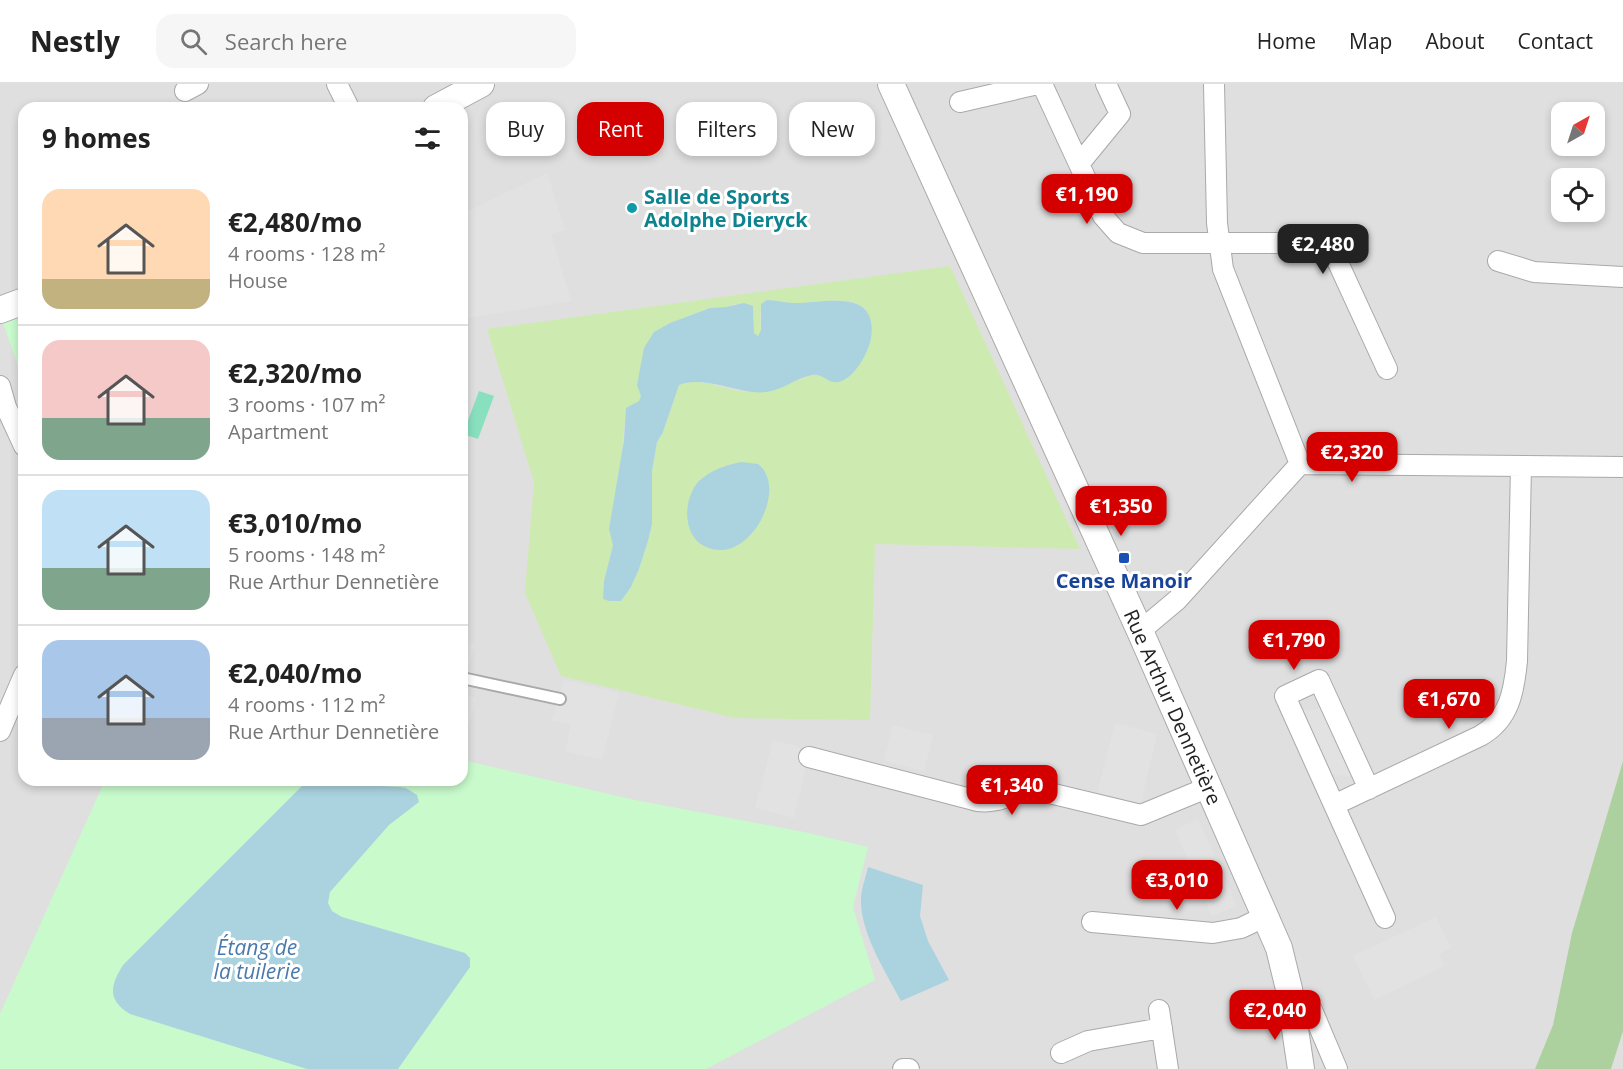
<!DOCTYPE html>
<meta charset="utf-8">
<style>
body{margin:0;font-family:"Open Sans",sans-serif;background:#f6f6f6;color:#222;height:100vh;display:flex;flex-direction:column;font-size:22px;white-space:nowrap}
*{box-sizing:border-box;margin:0}
p{font-size:20px;color:#767676}
.icon{flex:none;width:33px;height:33px;fill:none;stroke:currentColor;stroke-width:2;stroke-linecap:round;stroke-linejoin:round}
.map{position:relative;flex:1;overflow:hidden}
.details{position:absolute;left:18px;top:18px;width:450px;height:684px;display:flex;flex-direction:column;background:#fff;border-radius:18px;box-shadow:0 3px 9px #0003}
.details>*{flex:none}
.guide{position:absolute;left:486px;top:18px;width:570px;height:54px;display:flex;gap:12px}
.needle{width:39px;rotate:39deg}
.tools{position:absolute;left:1551px;top:18px;display:grid;gap:12px}
.tools a{display:grid;place-items:center;width:54px;height:54px;border-radius:12px;background:#fff;box-shadow:0 3px 9px #0003;font-size:30px}
.price{position:absolute;translate:-50% -51px;padding:0 14px;border-radius:12px;background:#d40000;color:#fff;font-size:20px;line-height:39px;filter:drop-shadow(0 2px 3px #0008)}
.price::after{content:'';position:absolute;left:50%;top:36px;width:18px;height:14px;margin-left:-9px;background:inherit;clip-path:polygon(0 0,100% 0,50% 100%)}
.price.current{background:#222;color:#fff}
ul{padding:0;list-style:none}
li{display:flex;align-items:center;gap:18px;height:150px;padding:0 24px}
li+li{border-top:2px solid #e0e0e0}
li span{display:grid;place-items:center;flex:none;width:168px;height:120px;border-radius:18px;color:#555}
li>.icon{margin-inline-start:auto}
span .icon{width:72px;height:72px;fill:#fffc;stroke-width:1}
li b{font-size:26px}
h2{display:flex;justify-content:space-between;align-items:center;height:72px;padding:0 24px;font-size:26px}
.tag{padding:0 21px;border-radius:18px;background:#fff;box-shadow:0 3px 9px #0003;font-size:21px;line-height:54px}
.tag.current{background:#d40000;color:#fff}
header{display:flex;align-items:center;gap:36px;box-sizing:border-box;height:84px;padding:0 30px;background:#fff;border-bottom:2px solid #e0e0e0}
header strong{font-size:28px}
nav{display:flex;gap:33px;margin-inline-start:auto;font-size:21px}
.search{width:420px;height:54px;background:#f6f6f6;display:flex;align-items:center;gap:15px;box-sizing:border-box;padding:0 21px;border-radius:18px;color:#767676;font-size:22px}
.map>svg:first-child{display:block}
.residential{fill:#e0dfdf;fill-rule:evenodd}
.grass{fill:#cdebb0;fill-rule:evenodd}
.forest{fill:#add19e}
.park{fill:#c8facc}
.pitch{fill:#88e0be}
.parking{fill:#e2e2e2}
.water{fill:#aad3df}
.lines{fill:none;stroke-linecap:round;stroke-linejoin:round}
.service-casing{stroke:#a9a9a9;stroke-width:14}
.minor-casing{stroke:#a9a9a9;stroke-width:22}
.tertiary-casing{stroke:#a9a9a9;stroke-width:28}
.service{stroke:#fff;stroke-width:10}
.minor{stroke:#fff;stroke-width:20}
.tertiary{stroke:#fff;stroke-width:26}
.culture-dot{fill:#0f9aa8;stroke:#fff;stroke-width:2}
.transit-dot{fill:#1a4fb4;stroke:#fff;stroke-width:2}
.labels{text-anchor:middle;dominant-baseline:central;stroke-width:6;stroke-linejoin:round;paint-order:stroke}
.culture-label{font-size:20px;font-weight:bold;fill:#0d838f;stroke:#fff;text-anchor:start}
.transit-label{font-size:20px;font-weight:bold;fill:#164399;stroke:#fff}
.street-label{font-size:20px;fill:#222;stroke:#fff}
.water-label{font-size:21px;font-style:italic;fill:#4a7aab;stroke:#fff}
</style>
<header>
<strong>Nestly</strong>
<div class="search"><svg class="icon" aria-label="search" viewBox="0 0 24 24"><circle cx="10" cy="10" r="6"/><path d="M15 15l6 6"/></svg>Search here</div>
<nav><a>Home</a><a>Map</a><a>About</a><a>Contact</a></nav>
</header>
<div class="map">
<svg width="1623" height="985" viewBox="0 0 1623 985">
<rect width="100%" height="100%" fill="#f2efe9"/>
<path class="residential" d="M 0,0 L 1623,0 L 1623,985 L 0,985 ZM 24,24 L 462,24 L 462,696 L 24,696 ZM 1562,28 L 1594,28 L 1594,62 L 1562,62 ZM 1562,94 L 1594,94 L 1594,128 L 1562,128 Z"/>
<path class="grass" d="M 950,182 L 1080,465 L 875,460 L 870,636 L 735,634 L 561,592 L 525,509 L 534,398 L 487,245 ZM 773,216 C 780,217 786,219 792,219 C 817,221 844,209 866,225 C 864,261 872,283 834,298 L 819,291 L 812,291 C 799,296 765,308 753,308 C 729,309 703,291 679,301 L 663,348 L 657,358 L 652,387 L 652,440 L 648,457 L 639,485 L 631,503 L 621,517 L 603,515 L 604,497 L 613,461 L 626,325 L 639,317 L 670,239 L 710,224 L 726,223 L 735,220 L 753,222 L 754,249 L 758,252 L 761,246 L 760,228 ZM 725,382 L 766,423 L 751,452 L 705,392 Z"/>
<path class="forest" d="M 1623,677 L 1623,947 L 1611,985 L 1535,985 L 1553,941 L 1572,849 Z"/>
<path class="park" d="M 24,227 L 24,299 L 2,236 Z
M 462,676 L 635,716 L 804,748 L 868,763 L 853,823 L 875,896 L 706,985 L 0,985 L 0,930 L 105,696 L 462,696 Z"/>
<path class="pitch" d="M 479,307 L 494,312 L 478,355 L 463,350 Z"/>
<path class="parking" d="M 547,89 L 565,146 L 551,150 L 571,217 L 462,235 L 462,130 Z
M 462,557 L 475,560 L 468,587 L 462,585 Z
M 564,596 L 619,609 L 602,676 L 565,667 L 571,641 L 552,636 Z
M 462,610 L 476,614 L 462,664 Z
M 1324,625 L 1354,692 L 1329,690 L 1298,626 Z
M 1115,639 L 1157,650 L 1141,719 L 1097,709 Z
M 893,641 L 933,651 L 924,687 L 884,677 Z
M 773,656 L 810,666 L 794,734 L 755,724 Z
M 1198,735 L 1237,822 L 1212,832 L 1175,746 Z
M 1436,833 L 1451,864 L 1439,870 L 1445,882 L 1374,916 L 1353,872 Z"/>
<path class="water" d="M 767,216 C 776,216 785,219 794,219 C 816,220 866,206 871,238 C 873,249 871,258 866,269 C 861,280 848,300 834,298 C 826,297 821,289 812,291 C 789,296 780,311 752,308 C 731,305 698,292 679,301 L 663,348 L 657,358 L 652,387 L 652,440 L 648,457 L 639,485 L 631,503 L 621,517 L 609,517 L 603,515 L 604,497 L 613,461 L 609,445 L 624,356 L 626,324 L 639,317 L 641,312 L 637,301 L 644,264 L 654,248 L 670,239 L 710,224 L 726,223 L 744,219 L 753,222 L 754,249 L 758,252 L 761,246 L 761,220 Z
M 741,378 L 758,380 C 790,404 748,485 704,462 C 682,451 683,414 699,397 C 711,386 726,381 741,378 Z
M 308,696 L 363,696 L 380,702 L 400,703 L 406,704 L 417,711 L 419,718 L 389,741 L 330,808 L 328,819 L 332,827 L 342,833 L 465,869 L 470,874 L 470,883 L 398,985 L 307,985 L 130,930 C 107,916 110,902 123,881 Z
M 868,783 L 923,801 L 920,832 L 928,857 L 949,896 L 901,917 C 886,888 860,849 861,815 C 861,805 866,793 868,783 Z"/>
<g class="lines">
<g class="service-casing">
<path id="service" d="M 462,594 L 560,615"/>
</g>
<g class="minor-casing">
<path id="minor" d="M 337,0 L 349,24
M 1042,0 L 1103,132 L 1118,149 L 1143,159 L 1329,159 L 1387,285
M 1214,0 L 1217,139 L 1223,185 L 1300,380
M 185,7 L 198,0
M 960,18 L 1038,0
M 1079,80 L 1120,30 L 1106,0
M 1498,177 L 1534,188 L 1623,193
M 0,302 L 6,323 L 24,362
M 1140,547 L 1177,516 L 1300,380 L 1623,383
M 0,647 L 24,591
M 809,673 L 978,717 C 1003,720 1014,706 1037,706 L 1141,731 L 1209,703
M 1334,721 L 1285,612 L 1319,596 L 1369,705
M 1385,834 L 1334,721 L 1480,652 C 1509,636 1514,608 1517,577 L 1521,382
M 1092,838 L 1213,849 L 1241,844 L 1266,832
M 1292,924 L 1309,923 L 1312,926 L 1337,985
M 1159,926 L 1168,985
M 1061,969 L 1088,957 L 1162,944
M 903,985 L 909,985"/>
</g>
<g class="tertiary-casing">
<path id="tertiary" d="M 891,0 L 1140,547 L 1279,864 L 1289,905 L 1301,985
M 436,24 L 481,0
M 0,226 L 24,217"/>
</g>
<use href="#service" class="service"/>
<use href="#minor" class="minor"/>
<use href="#tertiary" class="tertiary"/>
</g>
<circle class="culture-dot" cx="632" cy="124" r="6"/>
<rect class="transit-dot" x="1118" y="468" width="12" height="12" rx="3"/>
<g class="labels">
<g class="culture-label">
<text x="644" y="112">Salle de Sports<tspan x="644" dy="23">Adolphe Dieryck</tspan></text>
</g>
<g class="transit-label">
<text x="1124" y="496">Cense Manoir</text>
</g>
<g class="street-label">
<text transform="translate(1173 623) rotate(66)">Rue Arthur Dennetière</text>
</g>
<g class="water-label">
<text x="257" y="863">Étang de<tspan x="257" dy="24">la tuilerie</tspan></text>
</g>
</g>
</svg>
<div class="tools">
<a><svg class="needle" viewBox="-14 -14 28 28"><path d="M0-13l5 13h-10z" fill="#e53935"/><path d="M0 13l5-13h-10z" fill="#767676"/></svg></a>
<a><svg class="icon" aria-label="locate" viewBox="0 0 24 24"><circle cx="12" cy="12" r="6"/><path d="M12 2v4M12 18v4M2 12h4M18 12h4"/></svg></a>
</div>
<b class="price" style="left:1087px;top:141px">€1,190</b>
<b class="price current" style="left:1323px;top:191px">€2,480</b>
<b class="price" style="left:1352px;top:399px">€2,320</b>
<b class="price" style="left:1121px;top:453px">€1,350</b>
<b class="price" style="left:1294px;top:587px">€1,790</b>
<b class="price" style="left:1449px;top:646px">€1,670</b>
<b class="price" style="left:1012px;top:732px">€1,340</b>
<b class="price" style="left:1177px;top:827px">€3,010</b>
<b class="price" style="left:1275px;top:957px">€2,040</b>
<div class="guide">
<a class="tag">Buy</a>
<a class="tag current">Rent</a>
<a class="tag">Filters</a>
<a class="tag">New</a>
</div>
<section class="details">
<h2>9 homes<svg class="icon" aria-label="filters" viewBox="0 0 24 24"><path d="M4 7h16M4 17h16"/><circle cx="9" cy="7" r="2"/><circle cx="15" cy="17" r="2"/></svg></h2>
<ul>
<li><span style="background:linear-gradient(#ffd9b3 75%,#c2b280 0)"><svg class="icon" aria-label="home" viewBox="0 0 24 24"><path d="M3 11l9-7 9 7M6 9v11h12V9"/></svg></span><div><b>€2,480/mo</b><p>4 rooms · 128 m²</p><p>House</p></div></li>
<li><span style="background:linear-gradient(#f6c9c9 65%,#7fa58c 0)"><svg class="icon" aria-label="home" viewBox="0 0 24 24"><path d="M3 11l9-7 9 7M6 9v11h12V9"/></svg></span><div><b>€2,320/mo</b><p>3 rooms · 107 m²</p><p>Apartment</p></div></li>
<li><span style="background:linear-gradient(#bfe0f5 65%,#7fa58c 0)"><svg class="icon" aria-label="home" viewBox="0 0 24 24"><path d="M3 11l9-7 9 7M6 9v11h12V9"/></svg></span><div><b>€3,010/mo</b><p>5 rooms · 148 m²</p><p>Rue Arthur Dennetière</p></div></li>
<li><span style="background:linear-gradient(#a9c7e8 65%,#9aa5b1 0)"><svg class="icon" aria-label="home" viewBox="0 0 24 24"><path d="M3 11l9-7 9 7M6 9v11h12V9"/></svg></span><div><b>€2,040/mo</b><p>4 rooms · 112 m²</p><p>Rue Arthur Dennetière</p></div></li>
</ul>
</section>
</div>
